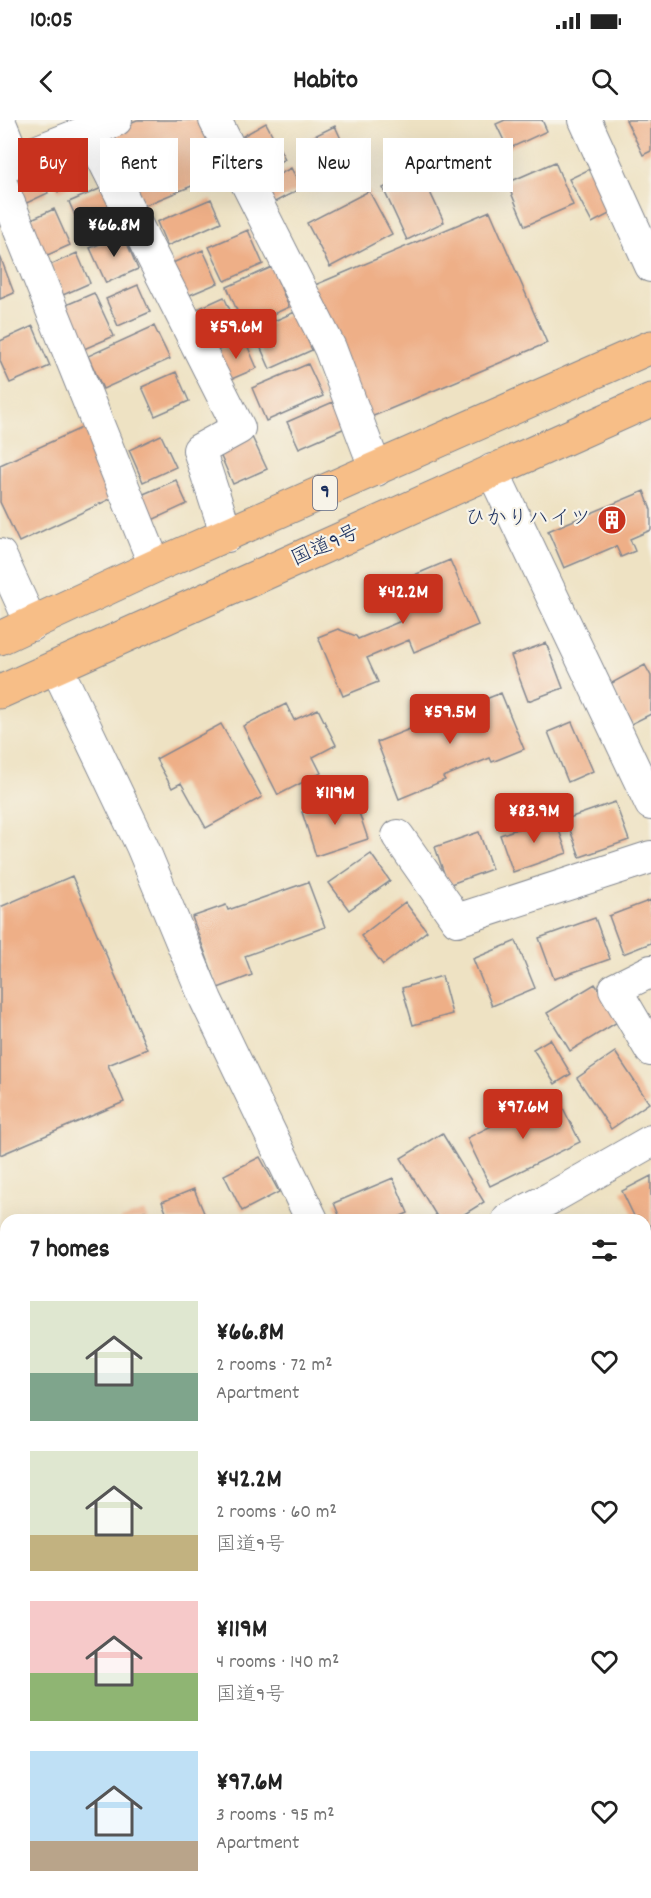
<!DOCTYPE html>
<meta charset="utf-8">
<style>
body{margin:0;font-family:Dekko,"Klee One",sans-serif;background:#f6f6f6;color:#222;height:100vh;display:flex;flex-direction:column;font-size:22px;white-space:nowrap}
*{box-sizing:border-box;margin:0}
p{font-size:20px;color:#767676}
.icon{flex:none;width:33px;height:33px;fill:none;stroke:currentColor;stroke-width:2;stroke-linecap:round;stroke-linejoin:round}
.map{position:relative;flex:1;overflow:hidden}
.side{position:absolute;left:0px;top:1094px;width:651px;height:686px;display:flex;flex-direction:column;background:#fff;border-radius:18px 18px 0 0;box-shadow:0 6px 24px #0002}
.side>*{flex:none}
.top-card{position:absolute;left:18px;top:18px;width:615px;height:54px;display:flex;gap:12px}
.price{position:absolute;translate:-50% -51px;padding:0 14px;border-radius:6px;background:#c8321e;color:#fff;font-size:20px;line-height:39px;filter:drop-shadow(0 2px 3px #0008)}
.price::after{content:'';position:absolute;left:50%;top:36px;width:18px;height:14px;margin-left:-9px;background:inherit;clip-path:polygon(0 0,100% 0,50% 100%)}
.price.on{background:#222;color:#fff}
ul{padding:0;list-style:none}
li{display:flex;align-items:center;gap:18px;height:150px;padding:0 30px}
li span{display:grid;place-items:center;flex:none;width:168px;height:120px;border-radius:0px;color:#555}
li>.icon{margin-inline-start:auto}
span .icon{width:72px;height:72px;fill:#fffc;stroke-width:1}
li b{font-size:26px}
h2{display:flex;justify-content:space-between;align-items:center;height:72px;padding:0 30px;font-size:26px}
.pill{padding:0 21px;border-radius:0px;background:#fff;box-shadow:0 6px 24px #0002;font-size:21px;line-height:54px}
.pill.on{background:#c8321e;color:#fff}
.status{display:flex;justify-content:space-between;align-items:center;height:42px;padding:0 30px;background:#fff;direction:ltr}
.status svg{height:16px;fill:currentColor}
header{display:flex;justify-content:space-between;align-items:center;height:78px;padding:0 30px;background:#fff;font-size:27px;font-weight:700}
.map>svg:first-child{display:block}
.building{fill:#eeaf87}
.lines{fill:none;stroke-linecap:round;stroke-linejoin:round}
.street-casing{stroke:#848890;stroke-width:34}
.highway-casing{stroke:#848890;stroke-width:35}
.street{stroke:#fff;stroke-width:32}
.highway{stroke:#f7be87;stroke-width:33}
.labels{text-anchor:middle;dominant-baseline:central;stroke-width:4.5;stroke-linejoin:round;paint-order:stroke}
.shield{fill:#f7f3e8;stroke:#5d6a87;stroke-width:1.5}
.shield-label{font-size:20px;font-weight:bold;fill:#1b2f5e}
.poi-label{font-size:21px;fill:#1b2f5e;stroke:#f7f3e8;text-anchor:end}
.street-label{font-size:21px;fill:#1b2f5e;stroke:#f7f3e8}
</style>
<div class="status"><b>10:05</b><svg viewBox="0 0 49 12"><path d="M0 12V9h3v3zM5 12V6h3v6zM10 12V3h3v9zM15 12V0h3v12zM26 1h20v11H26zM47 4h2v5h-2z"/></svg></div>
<header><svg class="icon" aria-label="back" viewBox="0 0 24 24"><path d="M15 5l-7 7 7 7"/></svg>Habito<svg class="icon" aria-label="search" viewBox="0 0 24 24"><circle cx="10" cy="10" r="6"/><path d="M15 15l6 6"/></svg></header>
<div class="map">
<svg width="651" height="1778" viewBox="0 0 651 1778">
<rect width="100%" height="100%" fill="#f7f3e8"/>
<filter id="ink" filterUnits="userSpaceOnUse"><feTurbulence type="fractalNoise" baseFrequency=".0167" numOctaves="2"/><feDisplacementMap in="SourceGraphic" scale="12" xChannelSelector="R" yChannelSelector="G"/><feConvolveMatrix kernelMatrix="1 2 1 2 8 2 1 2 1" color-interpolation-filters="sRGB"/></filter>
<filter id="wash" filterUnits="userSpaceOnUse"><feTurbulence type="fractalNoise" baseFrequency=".008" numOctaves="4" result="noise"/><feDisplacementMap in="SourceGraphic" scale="24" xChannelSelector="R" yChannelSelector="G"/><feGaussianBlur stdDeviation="1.35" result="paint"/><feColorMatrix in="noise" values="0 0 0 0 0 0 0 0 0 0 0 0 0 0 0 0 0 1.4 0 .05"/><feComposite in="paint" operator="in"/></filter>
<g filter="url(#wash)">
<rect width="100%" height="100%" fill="#eee2c3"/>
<g id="blocks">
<path class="building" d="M 137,0 L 199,0 L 221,54 L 143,86 L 112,10 Z
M 505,0 L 542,0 L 547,11 L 508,29 L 496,4 Z
M 626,0 L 651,0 L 651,31 L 643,35 Z
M 266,3 L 285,39 L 262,51 L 243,16 Z
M 335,6 L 353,45 L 316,62 L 298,24 Z
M 71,30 L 84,60 L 58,72 L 45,42 Z
M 440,41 L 451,62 L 430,72 L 444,102 L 407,120 L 383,68 Z
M 555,42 L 573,85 L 525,106 L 507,63 Z
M 35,43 L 48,73 L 16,88 L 3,58 Z
M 594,47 L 617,90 L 592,103 L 569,59 Z
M 291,48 L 302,68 L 269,85 L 259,65 Z
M 104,67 L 122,106 L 87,122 L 69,82 Z
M 369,71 L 392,114 L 330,147 L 307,103 Z
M 211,79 L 221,102 L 167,126 L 157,102 Z
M 54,89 L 70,125 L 43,137 L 27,101 Z
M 490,91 L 547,223 L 364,300 L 308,168 Z
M 248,110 L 263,144 L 225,161 L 209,127 Z
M 123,114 L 138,149 L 106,163 L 90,128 Z
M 203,130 L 218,163 L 185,177 L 170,144 Z
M 77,133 L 90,163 L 63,175 L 50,145 Z
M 0,136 L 14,173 L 0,179 Z
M 272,147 L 289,187 L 244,207 L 227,167 Z
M 138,165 L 150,192 L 118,206 L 106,179 Z
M 94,173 L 114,216 L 84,229 L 64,186 Z
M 224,177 L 237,205 L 203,220 L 191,192 Z
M 295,192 L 312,230 L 270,249 L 253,210 Z
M 33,206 L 50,246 L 10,263 L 0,241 L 0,221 Z
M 154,206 L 170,239 L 103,269 L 88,236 Z
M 244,218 L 257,248 L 227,261 L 214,232 Z
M 308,244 L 323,276 L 266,301 L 252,268 Z
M 176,252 L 189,281 L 155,296 L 142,267 Z
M 333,282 L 345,308 L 299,328 L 287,302 Z
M 88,305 L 121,374 L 19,422 L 0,382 L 0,345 Z
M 161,315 L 176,347 L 143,362 L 129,330 Z
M 252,317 L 267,349 L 233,364 L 219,332 Z
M 176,360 L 187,384 L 150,401 L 139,376 Z
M 644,371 L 651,390 L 651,410 L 630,419 L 635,431 L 621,437 L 616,426 L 564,448 L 548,411 Z
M 450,440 L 478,505 L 414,532 L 409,520 L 367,538 L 378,562 L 343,576 L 318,517 L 338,509 L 356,516 L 358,519 L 401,501 L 386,467 Z
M 546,523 L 563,568 L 528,581 L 511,536 Z
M 645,545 L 651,556 L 651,594 L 631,604 L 610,564 Z
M 501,573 L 524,629 L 492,642 L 490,638 L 443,657 L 445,660 L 399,679 L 377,622 Z
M 286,584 L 294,600 L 318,589 L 336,625 L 313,637 L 321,653 L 278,675 L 243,606 Z
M 572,602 L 593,651 L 568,662 L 548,612 Z
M 221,604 L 262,677 L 206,708 L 181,663 L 172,668 L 156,639 Z
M 353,675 L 368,719 L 316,736 L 302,692 Z
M 615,682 L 629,720 L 580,737 L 566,699 Z
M 554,696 L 567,733 L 513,752 L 500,715 Z
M 479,712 L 492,749 L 448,765 L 435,727 Z
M 371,734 L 390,761 L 349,790 L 329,763 Z
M 72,756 L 147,929 L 108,945 L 124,982 L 0,1035 L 0,787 Z
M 308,762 L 325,807 L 245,836 L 252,855 L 218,868 L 192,797 L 226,785 L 228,790 Z
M 651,780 L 651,823 L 623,834 L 609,796 Z
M 405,782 L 427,811 L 383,845 L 361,816 Z
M 595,798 L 610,839 L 554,859 L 539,818 Z
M 516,821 L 535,868 L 492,886 L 473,839 Z
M 442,856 L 452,894 L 413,905 L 402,868 Z
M 595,864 L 619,901 L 570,931 L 547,893 Z
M 550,919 L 571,954 L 555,964 L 533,929 Z
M 615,932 L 649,983 L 611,1009 L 577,958 Z
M 556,974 L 580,1022 L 490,1066 L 467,1018 Z
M 442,1013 L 484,1082 L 455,1100 L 439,1100 L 401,1038 Z
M 260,1037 L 279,1072 L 242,1091 L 224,1055 Z
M 651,1056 L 651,1108 L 645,1111 L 645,1100 L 636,1100 L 622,1071 Z
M 393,1058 L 408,1093 L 392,1100 L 341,1100 L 334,1083 Z
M 194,1069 L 207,1100 L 169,1100 L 162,1082 Z
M 145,1091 L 148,1100 L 121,1100 L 121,1099 Z
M 6,1124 L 6,1165 L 0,1167 L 0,1126 Z
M 1,1245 L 5,1261 L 0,1263 L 0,1246 Z
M 6,1325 L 6,1372 L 0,1373 L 0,1326 Z
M 0,1385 L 6,1385 L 6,1439 L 2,1439 Z
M 6,1476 L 6,1529 L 0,1530 L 0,1477 Z
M 645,1509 L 651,1515 L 651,1544 L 645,1549 Z
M 651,1578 L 651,1622 L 649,1623 L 645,1619 L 645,1584 Z
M 0,1607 L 6,1607 L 6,1647 L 0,1647 Z
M 6,1677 L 6,1733 L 0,1733 L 0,1678 Z
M 651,1734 L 651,1762 L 645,1753 L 645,1738 Z"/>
</g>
</g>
<g filter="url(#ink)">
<use href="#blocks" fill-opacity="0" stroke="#848890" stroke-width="1.5"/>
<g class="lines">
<g class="street-casing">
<path id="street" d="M 215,0 L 330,228 L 376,350
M 585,0 L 651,146
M 0,3 L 15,40
M 89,11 L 239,308 L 199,330 L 227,416
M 0,52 L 15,40 L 116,0
M 0,61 L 155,446
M 492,350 L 651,684
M 0,435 L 32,505
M 57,548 L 142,726 L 206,880 L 312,1100
M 398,716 L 457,800 L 651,737
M 651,851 L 615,869 L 651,930
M 508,1100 L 551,1078 L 651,1021
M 0,1290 L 6,1288
M 645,1450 L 651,1452
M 0,1458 L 6,1458
M 0,1547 L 6,1547
M 0,1765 L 6,1765
M 495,1773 L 496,1778
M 38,1778 L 39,1773"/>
</g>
<g class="highway-casing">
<path id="highway" d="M 0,518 L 155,446 L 651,227
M 0,572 L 651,280"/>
</g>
<use href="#street" class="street"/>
<use href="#highway" class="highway"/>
</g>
</g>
<defs>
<g id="building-disc" transform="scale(1.5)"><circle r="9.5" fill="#c8321e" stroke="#f7f3e8"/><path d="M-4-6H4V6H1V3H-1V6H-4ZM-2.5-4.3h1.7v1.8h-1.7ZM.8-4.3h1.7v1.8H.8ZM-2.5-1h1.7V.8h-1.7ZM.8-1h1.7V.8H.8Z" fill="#fff"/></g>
</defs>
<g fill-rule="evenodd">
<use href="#building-disc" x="612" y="400"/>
</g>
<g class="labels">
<rect class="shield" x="313" y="356" width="24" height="34" rx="4.5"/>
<g class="shield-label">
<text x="325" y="373">9</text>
</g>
<g class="poi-label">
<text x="591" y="400">ひかりハイツ</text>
</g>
<g class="street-label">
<text transform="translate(326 427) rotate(-24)">国道9号</text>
</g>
</g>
</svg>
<b class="price on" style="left:114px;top:138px">¥66.8M</b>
<b class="price" style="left:236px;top:240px">¥59.6M</b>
<b class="price" style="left:403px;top:505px">¥42.2M</b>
<b class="price" style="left:450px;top:625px">¥59.5M</b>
<b class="price" style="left:335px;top:706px">¥119M</b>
<b class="price" style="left:534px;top:724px">¥83.9M</b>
<b class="price" style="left:523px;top:1020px">¥97.6M</b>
<div class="top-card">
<a class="pill on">Buy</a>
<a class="pill">Rent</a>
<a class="pill">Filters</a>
<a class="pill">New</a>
<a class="pill">Apartment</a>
</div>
<section class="side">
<h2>7 homes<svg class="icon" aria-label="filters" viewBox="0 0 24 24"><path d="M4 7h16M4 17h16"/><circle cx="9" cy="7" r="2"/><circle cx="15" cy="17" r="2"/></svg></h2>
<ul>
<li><span style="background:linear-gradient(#dfe7d0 60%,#7fa58c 0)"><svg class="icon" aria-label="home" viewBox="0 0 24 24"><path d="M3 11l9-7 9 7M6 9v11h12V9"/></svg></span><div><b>¥66.8M</b><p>2 rooms · 72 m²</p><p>Apartment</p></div><svg class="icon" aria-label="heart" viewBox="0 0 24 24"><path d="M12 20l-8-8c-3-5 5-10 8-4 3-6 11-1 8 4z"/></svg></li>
<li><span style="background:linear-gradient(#dfe7d0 70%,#c2b280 0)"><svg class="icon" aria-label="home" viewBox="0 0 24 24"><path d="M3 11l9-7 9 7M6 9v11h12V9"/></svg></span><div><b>¥42.2M</b><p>2 rooms · 60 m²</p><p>国道9号</p></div><svg class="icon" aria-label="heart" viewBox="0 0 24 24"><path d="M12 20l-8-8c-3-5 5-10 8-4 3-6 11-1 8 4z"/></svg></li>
<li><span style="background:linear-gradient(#f6c9c9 60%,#8fb573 0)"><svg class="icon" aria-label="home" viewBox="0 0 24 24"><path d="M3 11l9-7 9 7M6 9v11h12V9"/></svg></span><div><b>¥119M</b><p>4 rooms · 140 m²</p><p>国道9号</p></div><svg class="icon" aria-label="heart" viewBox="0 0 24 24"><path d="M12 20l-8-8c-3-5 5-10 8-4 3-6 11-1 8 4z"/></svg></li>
<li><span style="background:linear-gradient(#bfe0f5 75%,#b9a48a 0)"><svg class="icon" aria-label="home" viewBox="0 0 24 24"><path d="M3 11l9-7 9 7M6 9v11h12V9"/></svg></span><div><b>¥97.6M</b><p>3 rooms · 95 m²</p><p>Apartment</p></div><svg class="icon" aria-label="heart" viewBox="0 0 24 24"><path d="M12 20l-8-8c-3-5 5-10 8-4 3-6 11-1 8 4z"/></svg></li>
</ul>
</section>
</div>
